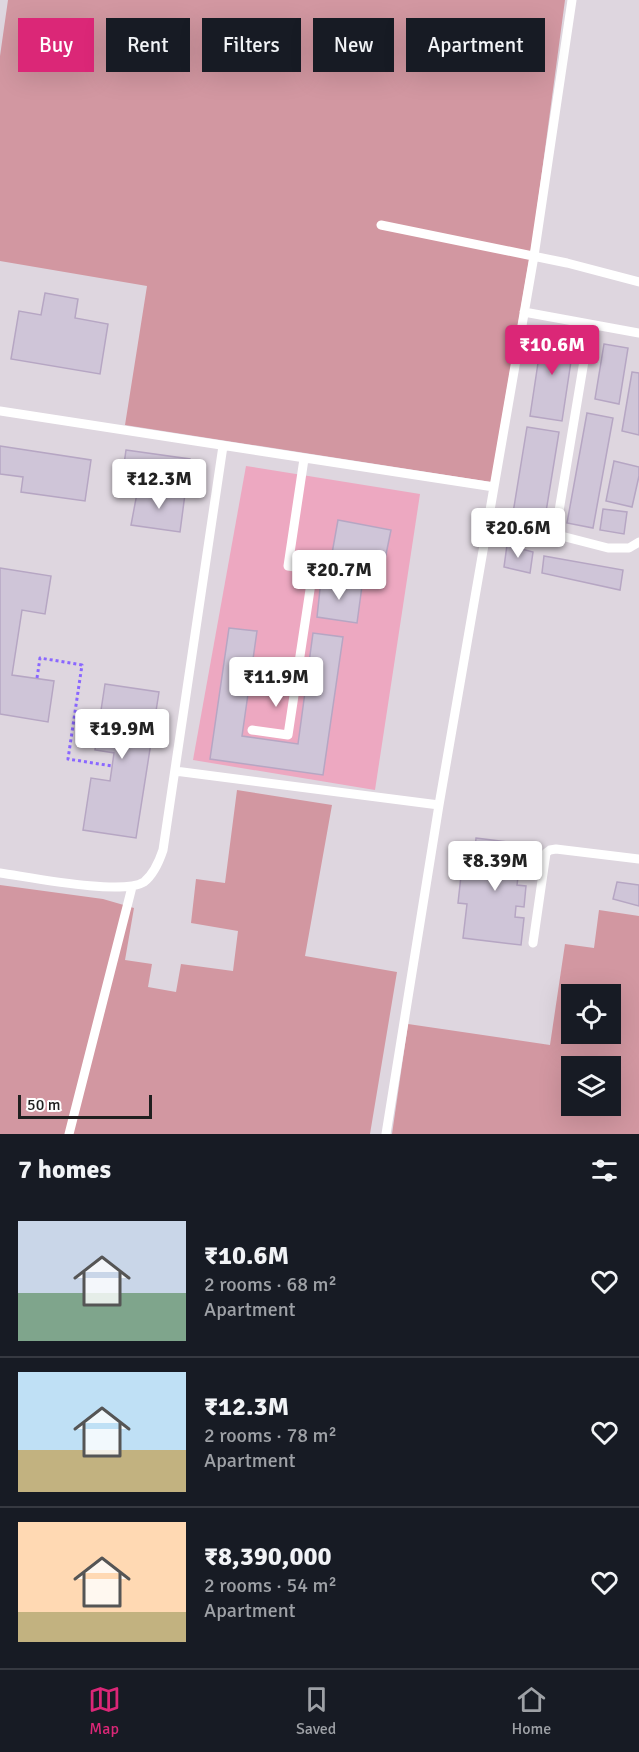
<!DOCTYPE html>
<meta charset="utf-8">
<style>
body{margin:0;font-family:Signika,sans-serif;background:#20242c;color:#f1f3f6;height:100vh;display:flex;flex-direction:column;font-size:22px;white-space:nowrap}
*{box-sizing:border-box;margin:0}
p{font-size:20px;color:#9ea1a6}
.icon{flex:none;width:33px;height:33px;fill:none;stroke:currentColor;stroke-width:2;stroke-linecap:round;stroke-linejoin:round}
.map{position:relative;height:1134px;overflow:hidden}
.details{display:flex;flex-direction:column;background:#171b24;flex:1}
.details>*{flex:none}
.hud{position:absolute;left:18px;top:18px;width:603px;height:54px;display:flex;gap:12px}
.controls{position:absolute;left:561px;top:984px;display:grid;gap:12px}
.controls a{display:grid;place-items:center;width:60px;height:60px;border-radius:0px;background:#171b24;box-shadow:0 6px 24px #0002;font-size:30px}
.scale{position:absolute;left:18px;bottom:15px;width:134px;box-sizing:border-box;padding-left:6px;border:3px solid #1f1f1f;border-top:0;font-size:16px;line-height:21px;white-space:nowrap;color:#1f1f1f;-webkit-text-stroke:4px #fff;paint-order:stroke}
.price{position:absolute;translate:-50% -51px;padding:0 14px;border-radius:6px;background:#fff;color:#222;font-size:20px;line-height:39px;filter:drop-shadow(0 2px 3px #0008)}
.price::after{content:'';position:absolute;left:50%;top:36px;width:18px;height:14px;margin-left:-9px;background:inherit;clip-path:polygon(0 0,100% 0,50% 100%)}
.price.on{background:#db2777;color:#fff}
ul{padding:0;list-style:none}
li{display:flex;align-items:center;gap:18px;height:150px;padding:0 18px}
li+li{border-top:2px solid #363941}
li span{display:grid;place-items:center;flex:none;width:168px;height:120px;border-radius:0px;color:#555}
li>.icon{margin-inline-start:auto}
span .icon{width:72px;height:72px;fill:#fffc;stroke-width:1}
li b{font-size:26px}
h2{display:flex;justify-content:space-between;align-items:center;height:72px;padding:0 18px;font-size:26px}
.tag{padding:0 21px;border-radius:0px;background:#171b24;box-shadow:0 6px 24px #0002;font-size:21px;line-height:54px}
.tag.on{background:#db2777;color:#fff}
.tab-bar{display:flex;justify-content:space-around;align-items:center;height:84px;border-top:2px solid #363941;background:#171b24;font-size:16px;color:#9ea1a6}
.tab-bar a{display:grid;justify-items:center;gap:3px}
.tab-bar .on{color:#db2777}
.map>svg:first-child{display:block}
.airport{fill:#ded6df;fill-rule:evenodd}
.grass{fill:#eda8c1}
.forest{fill:#d297a1;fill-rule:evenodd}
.building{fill:#cfc5d8;stroke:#b6a6c3;stroke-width:1.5}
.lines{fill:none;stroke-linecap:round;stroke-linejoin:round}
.path{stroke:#8a67ff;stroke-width:3;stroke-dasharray:3 3;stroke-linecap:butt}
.lane{stroke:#fff;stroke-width:9}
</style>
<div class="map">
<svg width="639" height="1134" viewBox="0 0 639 1134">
<rect width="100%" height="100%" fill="#eee5f0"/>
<path class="airport" d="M 0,0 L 639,0 L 639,1134 L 0,1134 ZM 572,994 L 610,994 L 610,1034 L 572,1034 ZM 572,1066 L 610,1066 L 610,1106 L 572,1106 Z"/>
<path class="grass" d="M 246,466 L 420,494 L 375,790 L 193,760 Z"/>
<path class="forest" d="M 8,0 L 565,0 L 534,231 L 491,482 L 125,425 L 147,286 L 0,261 L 0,56 Z
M 237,790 L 332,805 L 305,956 L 397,972 L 370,1134 L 0,1134 L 0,885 L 103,899 L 134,908 L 125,960 L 152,964 L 148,987 L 176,992 L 181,964 L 233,971 L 238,931 L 191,923 L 196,879 L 225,883 Z
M 599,910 L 639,916 L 639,1134 L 392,1134 L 408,1024 L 550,1045 L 565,944 L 594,948 ZM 572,994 L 610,994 L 610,1034 L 572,1034 ZM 572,1066 L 610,1066 L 610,1106 L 572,1106 Z"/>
<path class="building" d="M 45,293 L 78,299 L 75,318 L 108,324 L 100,374 L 11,359 L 19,311 L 41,315 Z
M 543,330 L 575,335 L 562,421 L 530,416 Z
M 604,344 L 628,348 L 619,404 L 595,399 Z
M 632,372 L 639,373 L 639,435 L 622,431 Z
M 587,413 L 613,418 L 593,528 L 567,523 Z
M 527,427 L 559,432 L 545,518 L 513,513 Z
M 0,446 L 91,460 L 85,501 L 21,492 L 23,477 L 0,474 Z
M 126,450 L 190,459 L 187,486 L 122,478 Z
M 614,461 L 639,467 L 639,476 L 632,507 L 606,501 Z
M 138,488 L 185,494 L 180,532 L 131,525 Z
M 603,509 L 627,512 L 624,534 L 600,530 Z
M 338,520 L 391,530 L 383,569 L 331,559 Z
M 507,545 L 533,552 L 530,573 L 504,567 Z
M 544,556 L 623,570 L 620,590 L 542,573 Z
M 0,568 L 51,576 L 45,614 L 22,610 L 12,675 L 54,681 L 48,722 L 0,714 Z
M 321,580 L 362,586 L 357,623 L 317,617 Z
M 229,628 L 257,631 L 242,736 L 298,744 L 313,633 L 343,637 L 323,775 L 210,759 Z
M 105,684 L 159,692 L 136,838 L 83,830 L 91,778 L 110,781 L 114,753 L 95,750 Z
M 476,838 L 531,845 L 528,870 L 519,869 L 517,885 L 526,886 L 524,907 L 516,906 L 515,917 L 524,918 L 521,945 L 463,938 L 467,904 L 458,903 L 461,876 L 472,878 Z
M 617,882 L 639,885 L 639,906 L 613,899 Z"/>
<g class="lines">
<path class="path" d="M 37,678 L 40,658 L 82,665 L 68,759 L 112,766"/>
<path class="lane" d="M 381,225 L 567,263 L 639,282
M 524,312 L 639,333
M 0,411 L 494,487
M 304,459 L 288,566 L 380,579
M 488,521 L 542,531 L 608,548 L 629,548 L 639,542
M 555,535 L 590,325
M 252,730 L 288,735 L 313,570
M 175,771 L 439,805
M 0,873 C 29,877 122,896 144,882 C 154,874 159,862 163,850 L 223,446
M 533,943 L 546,853 L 550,850 L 556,849 L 639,859
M 69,1134 L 132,887
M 386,1134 L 439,805 L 534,256 L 572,0"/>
</g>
</svg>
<div class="controls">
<a><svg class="icon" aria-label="locate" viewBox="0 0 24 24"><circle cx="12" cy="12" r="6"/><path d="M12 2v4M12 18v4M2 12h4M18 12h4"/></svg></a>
<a><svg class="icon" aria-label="layers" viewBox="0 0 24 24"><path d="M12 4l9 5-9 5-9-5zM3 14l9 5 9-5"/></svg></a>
</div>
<div class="scale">50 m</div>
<b class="price on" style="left:552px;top:376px">₹10.6M</b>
<b class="price" style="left:159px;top:510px">₹12.3M</b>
<b class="price" style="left:518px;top:559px">₹20.6M</b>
<b class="price" style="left:339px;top:601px">₹20.7M</b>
<b class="price" style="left:276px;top:708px">₹11.9M</b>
<b class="price" style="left:122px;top:760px">₹19.9M</b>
<b class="price" style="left:495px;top:892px">₹8.39M</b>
<div class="hud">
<a class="tag on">Buy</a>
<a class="tag">Rent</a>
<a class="tag">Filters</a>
<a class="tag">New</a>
<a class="tag">Apartment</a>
</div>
</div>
<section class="details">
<h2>7 homes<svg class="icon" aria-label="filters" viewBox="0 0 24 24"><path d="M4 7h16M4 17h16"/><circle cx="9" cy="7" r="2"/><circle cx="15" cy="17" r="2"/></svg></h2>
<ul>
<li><span style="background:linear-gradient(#c9d6e8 60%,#7fa58c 0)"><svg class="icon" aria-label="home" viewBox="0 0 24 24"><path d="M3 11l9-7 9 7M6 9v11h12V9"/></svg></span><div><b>₹10.6M</b><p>2 rooms · 68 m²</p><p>Apartment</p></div><svg class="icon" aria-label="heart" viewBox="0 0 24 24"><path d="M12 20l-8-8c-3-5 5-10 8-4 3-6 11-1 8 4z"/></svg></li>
<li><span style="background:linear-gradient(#bfe0f5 65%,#c2b280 0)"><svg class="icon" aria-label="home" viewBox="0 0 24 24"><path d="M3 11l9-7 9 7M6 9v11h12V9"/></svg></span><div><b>₹12.3M</b><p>2 rooms · 78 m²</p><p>Apartment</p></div><svg class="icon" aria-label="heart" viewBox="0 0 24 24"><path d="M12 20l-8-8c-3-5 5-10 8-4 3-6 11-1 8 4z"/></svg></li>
<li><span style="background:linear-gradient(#ffd9b3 75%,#c2b280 0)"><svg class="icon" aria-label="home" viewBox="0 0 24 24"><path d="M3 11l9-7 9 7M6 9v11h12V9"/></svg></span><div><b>₹8,390,000</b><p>2 rooms · 54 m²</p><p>Apartment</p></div><svg class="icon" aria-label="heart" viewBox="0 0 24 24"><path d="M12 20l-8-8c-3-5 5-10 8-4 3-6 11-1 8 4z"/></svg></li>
</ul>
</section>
<nav class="tab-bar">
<a class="on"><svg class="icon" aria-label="map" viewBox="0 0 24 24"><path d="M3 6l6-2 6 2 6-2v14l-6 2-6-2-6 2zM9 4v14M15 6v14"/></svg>Map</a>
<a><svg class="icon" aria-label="saved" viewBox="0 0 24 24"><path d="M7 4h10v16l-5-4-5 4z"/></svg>Saved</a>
<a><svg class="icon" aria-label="home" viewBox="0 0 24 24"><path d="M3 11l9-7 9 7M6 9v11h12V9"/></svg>Home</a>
</nav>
